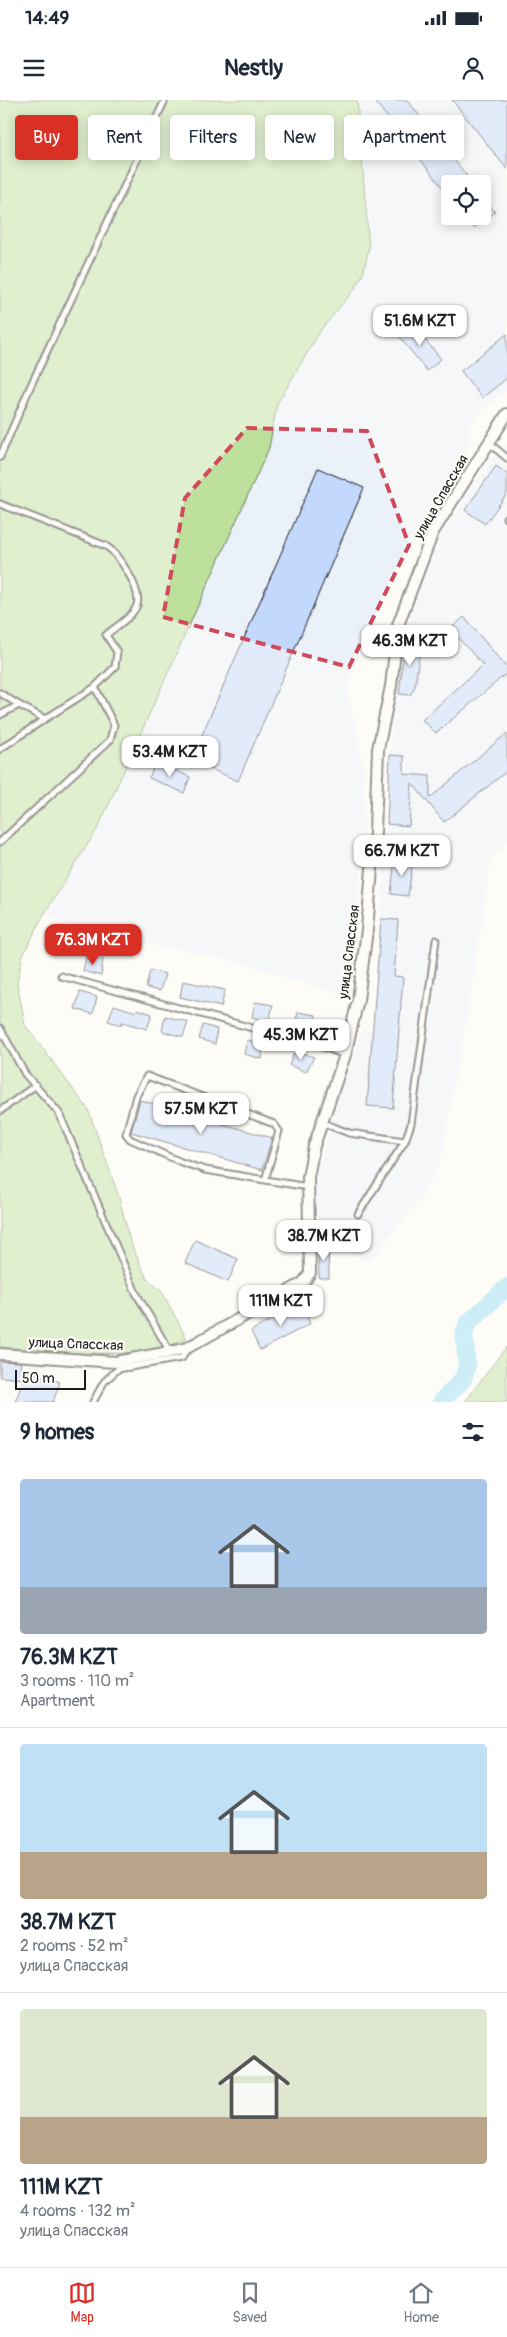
<!DOCTYPE html>
<meta charset="utf-8">
<style>
body{margin:0;font-family:Pangolin,sans-serif;background:#f6f6f7;color:#1f2937;height:100vh;display:flex;flex-direction:column;font-size:19px;white-space:nowrap}
*{box-sizing:border-box;margin:0}
p{font-size:16px;color:#747a83}
.icon{flex:none;width:28px;height:28px;fill:none;stroke:currentColor;stroke-width:2;stroke-linecap:round;stroke-linejoin:round}
.map{position:relative;height:1302px;overflow:hidden}
.side{display:flex;flex-direction:column;background:#fff;flex:1}
.side>*{flex:none}
.guide{position:absolute;left:15px;top:15px;width:478px;height:45px;display:flex;gap:10px}
.buttons{position:absolute;left:441px;top:75px;display:grid;gap:10px}
.buttons a{display:grid;place-items:center;width:50px;height:50px;border-radius:5px;background:#fff;box-shadow:0 2px 12px #0003;font-size:25px}
.scale{position:absolute;left:15px;bottom:12px;width:71px;box-sizing:border-box;padding-left:5px;border:2px solid #1c1c1c;border-top:0;font-size:14px;line-height:18px;white-space:nowrap;color:#1c1c1c;-webkit-text-stroke:4px #fdfcf7;paint-order:stroke}
.price{position:absolute;translate:-50% -42px;padding:0 11px;border-radius:10px;background:#fff;color:#222;font-size:16px;line-height:32px;filter:drop-shadow(0 1px 2px #0008)}
.price::after{content:'';position:absolute;left:50%;top:30px;width:15px;height:11px;margin-left:-8px;background:inherit;clip-path:polygon(0 0,100% 0,50% 100%)}
.price.current{background:#d93025;color:#fff}
ul{padding:0;list-style:none}
li{display:grid;align-content:center;gap:10px;height:265px;padding:0 20px}
li+li{border-top:1px solid #e0e1e3}
li span{display:grid;place-items:center;height:155px;border-radius:5px;color:#555}
li>.icon{margin-inline-start:auto}
span .icon{width:90px;height:90px;fill:#fffc;stroke-width:1}
li b{font-size:21px}
h2{display:flex;justify-content:space-between;align-items:center;height:60px;padding:0 20px;font-size:21px}
.tag{padding:0 18px;border-radius:5px;background:#fff;box-shadow:0 2px 12px #0003;font-size:18px;line-height:45px}
.tag.current{background:#d93025;color:#fff}
.status{display:flex;justify-content:space-between;align-items:center;height:35px;padding:0 25px;background:#fff;direction:ltr}
.status svg{height:14px;fill:currentColor}
header{display:flex;justify-content:space-between;align-items:center;height:65px;padding:0 20px;background:#fff;font-size:22px;font-weight:700}
.menu{display:flex;justify-content:space-around;align-items:center;height:70px;border-top:1px solid #e0e1e3;background:#fff;font-size:14px;color:#747a83}
.menu a{display:grid;justify-items:center;gap:2px}
.menu .current{color:#d93025}
.map>svg:first-child{display:block}
.built{fill:#ebf1f9;fill-rule:evenodd}
.green{fill:#bde19c;stroke:#6c7e5c}
.lines{fill:none;stroke-linecap:round;stroke-linejoin:round}
.river{stroke:#96ddf7;stroke-width:18}
.building{fill:#c2d8fd;stroke:#1c1c1c}
.service-casing{stroke:#1c1c1c;stroke-width:9}
.minor-casing{stroke:#1c1c1c;stroke-width:14}
.service{stroke:#fdfcf7;stroke-width:5}
.minor{stroke:#fdfcf7;stroke-width:10}
.marked{fill:none;stroke:#d1495b;stroke-width:4;stroke-dasharray:10 6;stroke-linejoin:round}
.labels{text-anchor:middle;dominant-baseline:central;stroke-width:4.5;stroke-linejoin:round;paint-order:stroke}
.street-label{font-size:14px;fill:#1c1c1c;stroke:#fdfcf7}
</style>
<div class="status"><b>14:49</b><svg viewBox="0 0 49 12"><path d="M0 12V9h3v3zM5 12V6h3v6zM10 12V3h3v9zM15 12V0h3v12zM26 1h20v11H26zM47 4h2v5h-2z"/></svg></div>
<header><svg class="icon" aria-label="menu" viewBox="0 0 24 24"><path d="M4 6h16M4 12h16M4 18h16"/></svg>Nestly<svg class="icon" aria-label="person" viewBox="0 0 24 24"><circle cx="12" cy="8" r="4"/><path d="M4 21q1-7 8-7t8 7"/></svg></header>
<div class="map">
<svg width="507" height="1302" viewBox="0 0 507 1302">
<rect width="100%" height="100%" fill="#fdfcf7"/>
<filter id="ink" filterUnits="userSpaceOnUse"><feTurbulence type="fractalNoise" baseFrequency=".02" numOctaves="2"/><feDisplacementMap in="SourceGraphic" scale="10" xChannelSelector="R" yChannelSelector="G"/><feConvolveMatrix kernelMatrix="1 2 1 2 8 2 1 2 1" color-interpolation-filters="sRGB"/></filter>
<g filter="url(#ink)">
<path class="built" d="M 357,0 L 507,0 L 507,290 L 486,307 L 469,325 L 471,342 L 432,400 L 401,461 L 346,585 L 364,667 L 364,735 L 350,897 L 246,864 L 178,849 L 93,834 L 44,814 L 99,726 L 126,667 L 269,348 L 277,304 L 320,231 L 353,191 L 369,147 ZM 450,84 L 482,84 L 482,116 L 450,116 Z
M 507,345 L 507,743 L 491,757 L 469,904 L 440,1062 L 419,1100 L 369,1161 L 335,1147 L 318,1147 L 316,1070 L 329,1036 L 328,1032 L 362,930 L 373,931 L 389,696 L 391,639 L 406,528 L 444,428 L 453,415 L 456,416 L 461,408 L 462,401 L 492,357 L 498,358 Z"/>
<path class="green" d="M 0,0 L 357,0 L 369,147 L 363,174 L 353,191 L 320,231 L 277,304 L 269,348 L 99,726 L 44,814 L 23,855 L 17,882 L 25,925 L 88,1009 L 119,1097 L 130,1142 L 147,1179 L 161,1190 L 187,1239 C 132,1263 59,1251 0,1247 Z
M 506,1247 L 507,1302 L 465,1302 Z"/>
<g class="lines">
<path class="river" d="M 441,1302 L 463,1279 L 467,1265 L 464,1233 L 468,1223 L 507,1187"/>
</g>
<path class="building" d="M 381,0 L 407,0 L 473,84 L 450,84 L 450,97 L 376,3 Z
M 452,0 L 507,0 L 507,69 Z
M 482,96 L 495,112 L 474,128 L 465,116 L 482,116 Z
M 412,224 L 441,259 L 427,271 L 398,235 Z
M 507,234 L 507,278 L 482,298 L 461,271 Z
M 496,366 L 507,374 L 507,394 L 485,424 L 465,410 Z
M 318,368 L 364,388 L 238,681 L 191,660 Z
M 464,517 L 507,568 L 507,573 L 436,633 L 422,620 L 483,565 L 450,529 Z
M 405,540 L 421,542 L 415,587 L 410,595 L 399,594 Z
M 507,633 L 507,671 L 444,722 L 412,683 L 409,726 L 387,724 L 390,655 L 404,656 L 404,674 L 430,676 L 430,698 Z
M 156,662 L 190,677 L 184,693 L 149,678 Z
M 395,758 L 413,760 L 408,796 L 391,794 Z
M 381,819 L 398,820 L 394,876 L 403,877 L 393,1008 L 367,1006 Z
M 86,857 L 103,859 L 101,876 L 83,871 Z
M 150,870 L 165,874 L 160,891 L 146,888 Z
M 183,881 L 225,890 L 221,907 L 180,897 Z
M 80,892 L 97,897 L 93,914 L 75,909 Z
M 255,902 L 273,905 L 269,922 L 252,917 Z
M 114,905 L 136,912 L 137,909 L 152,914 L 147,929 L 122,922 L 121,925 L 108,921 Z
M 298,912 L 316,915 L 311,933 L 294,929 Z
M 165,916 L 188,922 L 183,937 L 162,931 Z
M 203,925 L 217,929 L 215,944 L 199,939 Z
M 247,940 L 263,944 L 262,959 L 244,954 Z
M 295,951 L 314,957 L 306,972 L 289,965 Z
M 140,1000 L 272,1038 L 262,1070 L 131,1032 Z
M 195,1140 L 238,1159 L 228,1182 L 185,1163 Z
M 328,1146 L 329,1178 L 319,1178 L 318,1147 Z
M 302,1203 L 310,1224 L 260,1250 L 251,1231 Z
M 0,1261 L 21,1262 L 20,1268 L 60,1282 L 53,1302 L 15,1302 L 24,1279 L 0,1277 Z"/>
<g class="lines">
<g class="service-casing">
<path id="service" d="M 489,343 L 507,358
M 0,357 L 31,285 L 165,0
M 0,404 L 106,446 C 118,454 142,489 137,505 C 133,517 115,527 106,535 L 117,552 L 115,567 L 95,587 L 114,625 L 110,640 L 0,742
M 506,418 L 507,417
M 0,593 L 19,605
M 0,615 L 19,605 L 45,619 L 95,587
M 0,649 L 45,619
M 61,876 L 326,948 L 345,955
M 0,928 L 25,974 L 59,1013 L 136,1193 L 170,1252
M 0,1011 L 36,985
M 323,1023 L 349,1033 L 405,1041
M 265,1080 L 279,1031 L 274,1024 L 147,976 L 136,996 L 126,1034 L 130,1039 L 181,1062 L 205,1070 L 308,1087
M 358,1114 L 405,1041 L 411,1024 L 436,840
M 93,1302 L 104,1282 L 118,1269 L 182,1258 L 187,1248"/>
</g>
<g class="minor-casing">
<path id="minor" d="M 0,1254 L 115,1262 L 170,1252 L 187,1248 L 303,1183 L 310,1173 L 308,1077 L 314,1046 L 345,955 L 358,900 L 367,830 L 375,732 L 378,649 L 391,586 L 398,525 L 433,432 L 507,314"/>
</g>
<use href="#service" class="service"/>
<use href="#minor" class="minor"/>
</g>
</g>
<path d="M0 0H507V1302H0ZM 247,328 L 367,331 L 409,445 L 349,567 L 163,517 L 185,398 Z" fill="#fdfcf7" fill-opacity=".55" fill-rule="evenodd"/>
<path class="marked" d="M 247,328 L 367,331 L 409,445 L 349,567 L 163,517 L 185,398 Z"/>
<g class="labels">
<g class="street-label">
<text transform="translate(441 397) rotate(-60)">улица Спасская</text>
<text transform="translate(349 852) rotate(-83)">улица Спасская</text>
<text transform="translate(76 1244) rotate(2)">улица Спасская</text>
</g>
</g>
</svg>
<div class="buttons">
<a><svg class="icon" aria-label="locate" viewBox="0 0 24 24"><circle cx="12" cy="12" r="6"/><path d="M12 2v4M12 18v4M2 12h4M18 12h4"/></svg></a>
</div>
<div class="scale">50 m</div>
<b class="price" style="left:420px;top:247px">51.6M KZT</b>
<b class="price" style="left:410px;top:567px">46.3M KZT</b>
<b class="price" style="left:170px;top:678px">53.4M KZT</b>
<b class="price" style="left:402px;top:777px">66.7M KZT</b>
<b class="price current" style="left:93px;top:866px">76.3M KZT</b>
<b class="price" style="left:301px;top:961px">45.3M KZT</b>
<b class="price" style="left:201px;top:1035px">57.5M KZT</b>
<b class="price" style="left:324px;top:1162px">38.7M KZT</b>
<b class="price" style="left:281px;top:1227px">111M KZT</b>
<div class="guide">
<a class="tag current">Buy</a>
<a class="tag">Rent</a>
<a class="tag">Filters</a>
<a class="tag">New</a>
<a class="tag">Apartment</a>
</div>
</div>
<section class="side">
<h2>9 homes<svg class="icon" aria-label="filters" viewBox="0 0 24 24"><path d="M4 7h16M4 17h16"/><circle cx="9" cy="7" r="2"/><circle cx="15" cy="17" r="2"/></svg></h2>
<ul>
<li><span style="background:linear-gradient(#a9c7e8 70%,#9aa5b1 0)"><svg class="icon" aria-label="home" viewBox="0 0 24 24"><path d="M3 11l9-7 9 7M6 9v11h12V9"/></svg></span><div><b>76.3M KZT</b><p>3 rooms · 110 m²</p><p>Apartment</p></div></li>
<li><span style="background:linear-gradient(#bfe0f5 70%,#b9a48a 0)"><svg class="icon" aria-label="home" viewBox="0 0 24 24"><path d="M3 11l9-7 9 7M6 9v11h12V9"/></svg></span><div><b>38.7M KZT</b><p>2 rooms · 52 m²</p><p>улица Спасская</p></div></li>
<li><span style="background:linear-gradient(#dfe7d0 70%,#b9a48a 0)"><svg class="icon" aria-label="home" viewBox="0 0 24 24"><path d="M3 11l9-7 9 7M6 9v11h12V9"/></svg></span><div><b>111M KZT</b><p>4 rooms · 132 m²</p><p>улица Спасская</p></div></li>
</ul>
</section>
<nav class="menu">
<a class="current"><svg class="icon" aria-label="map" viewBox="0 0 24 24"><path d="M3 6l6-2 6 2 6-2v14l-6 2-6-2-6 2zM9 4v14M15 6v14"/></svg>Map</a>
<a><svg class="icon" aria-label="saved" viewBox="0 0 24 24"><path d="M7 4h10v16l-5-4-5 4z"/></svg>Saved</a>
<a><svg class="icon" aria-label="home" viewBox="0 0 24 24"><path d="M3 11l9-7 9 7M6 9v11h12V9"/></svg>Home</a>
</nav>
